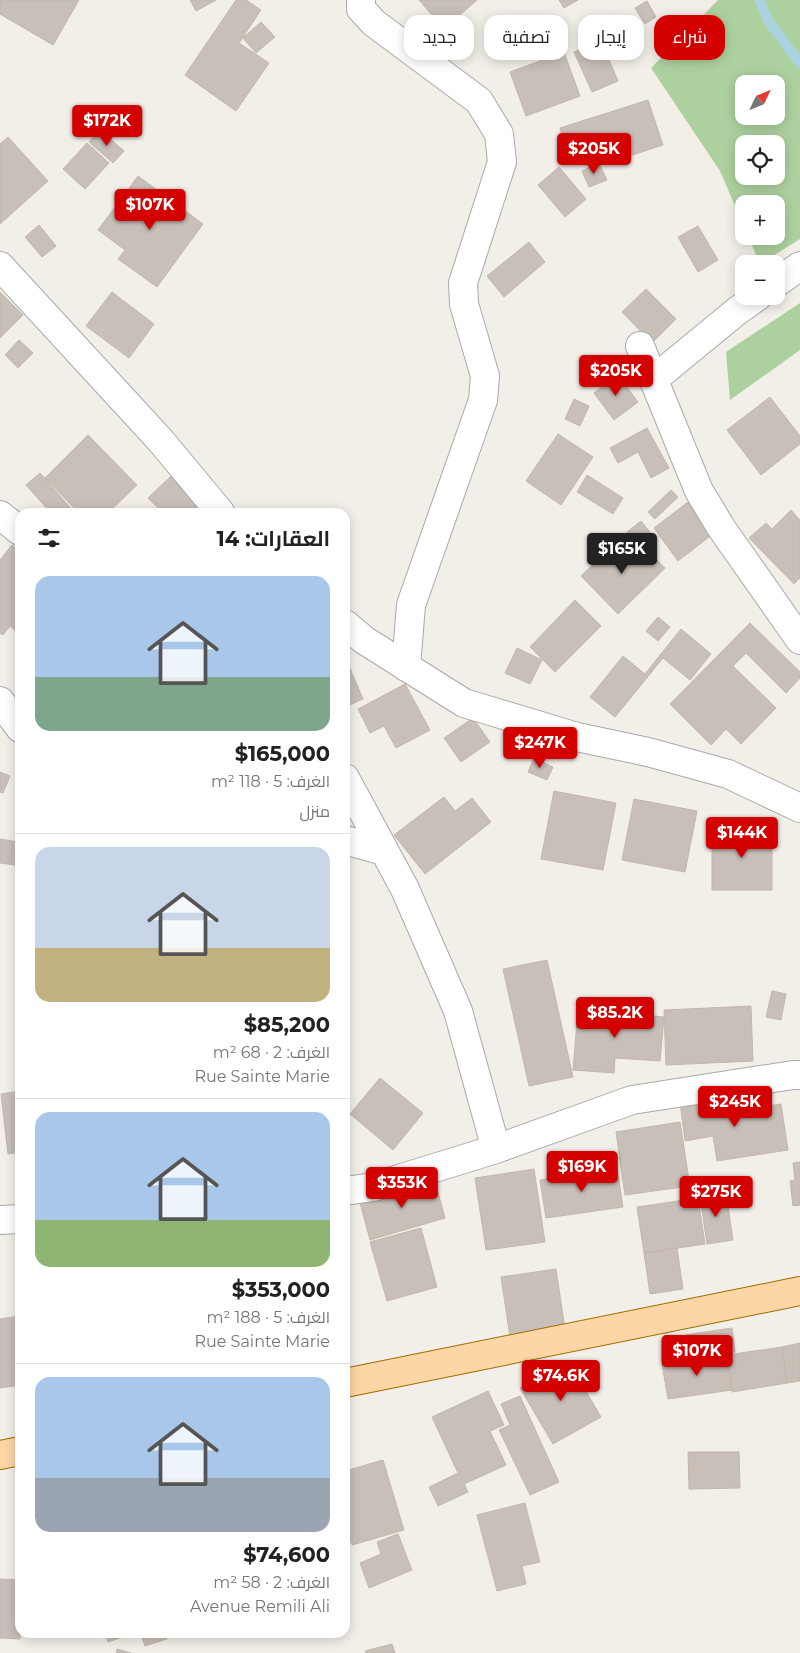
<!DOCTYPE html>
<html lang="ar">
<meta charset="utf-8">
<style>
body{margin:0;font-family:Montserrat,Cairo,sans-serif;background:#f2f2f2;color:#222;direction:rtl;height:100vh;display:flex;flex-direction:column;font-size:19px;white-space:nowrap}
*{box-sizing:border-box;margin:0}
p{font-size:16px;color:#767676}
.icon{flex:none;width:28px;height:28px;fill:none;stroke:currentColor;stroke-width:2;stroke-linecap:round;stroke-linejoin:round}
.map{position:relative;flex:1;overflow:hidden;direction:ltr}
.sheet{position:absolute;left:15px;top:508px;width:335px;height:1130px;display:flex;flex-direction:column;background:#fff;border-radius:15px;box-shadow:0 2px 12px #0003;direction:rtl}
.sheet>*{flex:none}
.guide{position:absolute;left:365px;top:15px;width:360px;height:45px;direction:rtl;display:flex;gap:10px}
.needle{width:32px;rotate:47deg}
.buttons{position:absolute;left:735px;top:75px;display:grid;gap:10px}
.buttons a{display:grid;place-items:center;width:50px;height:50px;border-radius:10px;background:#fff;box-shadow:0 2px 12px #0003;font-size:25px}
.price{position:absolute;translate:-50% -42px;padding:0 11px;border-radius:5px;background:#d40000;color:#fff;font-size:16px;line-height:32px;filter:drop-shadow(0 1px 2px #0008)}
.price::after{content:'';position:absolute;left:50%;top:30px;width:15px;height:11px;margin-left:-8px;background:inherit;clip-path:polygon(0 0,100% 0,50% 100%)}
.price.active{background:#222;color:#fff}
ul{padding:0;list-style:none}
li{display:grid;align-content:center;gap:10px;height:265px;padding:0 20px}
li+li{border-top:1px solid #e0e0e0}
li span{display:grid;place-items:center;height:155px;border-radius:15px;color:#555}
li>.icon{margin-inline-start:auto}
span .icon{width:90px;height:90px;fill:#fffc;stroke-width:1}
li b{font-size:21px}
h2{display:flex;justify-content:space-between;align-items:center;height:60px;padding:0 20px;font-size:21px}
.tag{padding:0 18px;border-radius:15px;background:#fff;box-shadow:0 2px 12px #0003;font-size:18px;line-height:45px}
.tag.active{background:#d40000;color:#fff}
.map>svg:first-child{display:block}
.forest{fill:#add19e;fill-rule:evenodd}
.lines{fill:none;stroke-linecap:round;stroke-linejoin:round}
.stream{stroke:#aad3df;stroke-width:10}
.building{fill:#c7bfb8;stroke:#c4b6ab}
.minor-casing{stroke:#a9a9a9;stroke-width:30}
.major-casing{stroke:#a06b00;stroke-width:30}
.minor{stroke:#fff;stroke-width:28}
.major{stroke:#fcd6a4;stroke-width:28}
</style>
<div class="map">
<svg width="800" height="1653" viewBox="0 0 800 1653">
<rect width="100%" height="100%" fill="#f2efe9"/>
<path class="forest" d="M 718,0 L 800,0 L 800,239 L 760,264 L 748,236 L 776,236 L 776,204 L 744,204 L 744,227 L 720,171 L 651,68 ZM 744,84 L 776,84 L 776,116 L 744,116 ZM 744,144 L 776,144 L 776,176 L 744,176 Z
M 800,303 L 800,350 L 730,400 L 726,352 Z"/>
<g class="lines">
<path class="stream" d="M 759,0 L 769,22 L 800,63"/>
</g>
<path class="building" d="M 0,0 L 79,0 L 53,45 L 0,14 Z
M 190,0 L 216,0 L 196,11 Z
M 236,0 L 246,0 L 261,10 L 239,43 L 269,63 L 236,111 L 185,75 Z
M 419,0 L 477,0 L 444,29 Z
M 559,0 L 578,0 L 564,8 Z
M 647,1 L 656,17 L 645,24 L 635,8 Z
M 261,22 L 275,37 L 256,53 L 243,38 Z
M 601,41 L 618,81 L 592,92 L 574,52 Z
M 564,52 L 580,96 L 526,116 L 510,72 Z
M 648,100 L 663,145 L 614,161 L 607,140 L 568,153 L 560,128 Z
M 100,130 L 124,151 L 113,163 L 89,142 Z
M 8,137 L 48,181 L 0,224 L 0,144 Z
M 87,143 L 109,163 L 85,189 L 63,169 Z
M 599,163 L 607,180 L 589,187 L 582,171 Z
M 559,167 L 586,199 L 565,217 L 538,185 Z
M 138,176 L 203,224 L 157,287 L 118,259 L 125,250 L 98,230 Z
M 39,225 L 56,246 L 42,257 L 25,237 Z
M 698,226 L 718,260 L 698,272 L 678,237 Z
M 529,242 L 545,262 L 504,297 L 487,276 Z
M 646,289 L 676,319 L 652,343 L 622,312 Z
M 0,292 L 23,315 L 0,338 Z
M 112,292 L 154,324 L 129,358 L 86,326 Z
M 19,340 L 33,353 L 18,368 L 5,355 Z
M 618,375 L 638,402 L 614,420 L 594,393 Z
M 770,397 L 800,436 L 800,444 L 761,475 L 727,430 Z
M 574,399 L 589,406 L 580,426 L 565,419 Z
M 647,428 L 669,468 L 651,478 L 638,452 L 618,463 L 610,448 Z
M 558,434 L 593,457 L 561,505 L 526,481 Z
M 88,435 L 137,485 L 109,512 L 78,512 L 45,478 Z
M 40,473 L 74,512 L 50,512 L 26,485 Z
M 587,475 L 623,498 L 613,514 L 577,492 Z
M 171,476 L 206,512 L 162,512 L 148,498 Z
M 671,490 L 678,497 L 655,519 L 648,512 Z
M 688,502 L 713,534 L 678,561 L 654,528 Z
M 791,510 L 800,520 L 800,578 L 794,584 L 749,538 L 766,523 L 772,529 Z
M 641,521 L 653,536 L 639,547 L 627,532 Z
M 619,539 L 638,557 L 646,549 L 665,568 L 618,614 L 581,576 Z
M 12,545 L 20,552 L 20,635 L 10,626 L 3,635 L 0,633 L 0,560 Z
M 575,600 L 601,626 L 555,672 L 530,647 Z
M 658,617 L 670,627 L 658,641 L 646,631 Z
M 750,623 L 800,672 L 800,678 L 786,693 L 746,653 L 733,666 L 776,708 L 741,744 L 726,729 L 711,745 L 670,704 Z
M 681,629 L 711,654 L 690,680 L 663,658 L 615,717 L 590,697 L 623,656 L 645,674 Z
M 517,648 L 542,660 L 530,684 L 505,673 Z
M 349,666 L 363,699 L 345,707 L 345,667 Z
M 405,684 L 430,730 L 396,748 L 384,726 L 370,733 L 358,709 Z
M 473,718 L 490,742 L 461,762 L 444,738 Z
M 534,758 L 553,767 L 547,780 L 528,772 Z
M 0,772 L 10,776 L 3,793 L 0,792 Z
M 554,791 L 616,803 L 603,870 L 541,859 Z
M 444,797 L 455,811 L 472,798 L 491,822 L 425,874 L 394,835 Z
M 634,799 L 697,811 L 685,872 L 622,860 Z
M 712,827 L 772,827 L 772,890 L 712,890 Z
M 0,839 L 18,842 L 15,865 L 0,863 Z
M 547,960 L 573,1077 L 529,1086 L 503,969 Z
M 772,991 L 786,994 L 781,1020 L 766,1017 Z
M 751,1006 L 753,1061 L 666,1065 L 664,1010 Z
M 578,1009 L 664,1017 L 660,1061 L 615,1058 L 614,1073 L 573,1070 Z
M 380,1078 L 423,1113 L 393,1150 L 350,1114 Z
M 20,1091 L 20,1152 L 8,1154 L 1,1094 Z
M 345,1095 L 349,1120 L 345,1121 Z
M 726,1096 L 729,1112 L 781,1104 L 788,1150 L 717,1161 L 713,1136 L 685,1141 L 680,1102 Z
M 680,1122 L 690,1186 L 625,1195 L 616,1132 Z
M 800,1162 L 800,1205 L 793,1206 L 790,1181 L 795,1180 L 793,1163 Z
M 617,1168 L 623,1207 L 546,1218 L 540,1180 Z
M 534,1169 L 545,1242 L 486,1250 L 475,1178 Z
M 434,1178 L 445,1218 L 370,1240 L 359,1199 Z
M 726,1193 L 733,1240 L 707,1244 L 700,1197 Z
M 698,1198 L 705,1244 L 644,1253 L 637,1207 Z
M 421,1228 L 437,1287 L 387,1301 L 370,1242 Z
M 677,1248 L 683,1289 L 650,1294 L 644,1253 Z
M 556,1269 L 565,1329 L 510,1337 L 501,1277 Z
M 19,1316 L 20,1325 L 20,1385 L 0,1388 L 0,1319 Z
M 732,1328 L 735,1352 L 689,1360 L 685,1335 Z
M 800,1343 L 800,1381 L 787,1383 L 782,1347 Z
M 782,1347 L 787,1383 L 732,1392 L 727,1355 Z
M 727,1355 L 732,1390 L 668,1399 L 662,1364 Z
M 568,1360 L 601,1417 L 553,1444 L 520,1388 Z
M 488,1391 L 504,1425 L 490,1431 L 506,1465 L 464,1484 L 468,1492 L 438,1506 L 429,1487 L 458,1473 L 432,1417 Z
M 520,1396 L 559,1482 L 530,1495 L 499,1430 L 510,1425 L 501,1404 Z
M 688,1452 L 739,1452 L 740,1488 L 689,1489 Z
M 383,1460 L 404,1530 L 352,1545 L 345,1521 L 345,1471 Z
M 525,1503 L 540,1562 L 522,1566 L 526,1584 L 497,1591 L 477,1515 Z
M 398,1534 L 412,1570 L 369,1588 L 360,1563 L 381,1554 L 377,1542 Z
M 0,1579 L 20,1580 L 20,1639 L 0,1638 Z
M 105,1632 L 137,1632 L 108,1642 Z
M 140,1632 L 165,1632 L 167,1639 L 145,1646 Z
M 392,1644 L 395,1653 L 366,1653 L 365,1651 Z
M 117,1649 L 131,1653 L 116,1653 Z"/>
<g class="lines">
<g class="minor-casing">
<path id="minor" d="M 361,0 L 361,9 L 374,23 L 479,101 L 499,134 L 502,162 L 463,283 L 464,304 L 485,376 L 483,400 L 411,605 L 406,667
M 0,266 L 161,441 L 220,512
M 776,283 L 800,266
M 640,346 L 699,491 L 722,529 L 800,640
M 653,380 L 737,311 L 758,296
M 0,515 L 20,531
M 345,624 L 364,640 L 464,703 L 577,737 L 648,752 L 728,774 L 800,808
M 0,701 L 20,728
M 345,778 L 405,889 L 458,1011 L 496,1149
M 345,840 L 384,851
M 345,1191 L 373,1187 L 496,1149 L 632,1100 L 793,1075 L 800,1075
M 0,1220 L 20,1219"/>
</g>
<g class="major-casing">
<path id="major" d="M 345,1383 L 800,1291
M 0,1455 L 20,1451"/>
</g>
<use href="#minor" class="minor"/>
<use href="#major" class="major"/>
</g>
</svg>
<div class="buttons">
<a><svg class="needle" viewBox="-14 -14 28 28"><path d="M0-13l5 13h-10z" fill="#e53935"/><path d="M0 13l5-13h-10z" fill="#767676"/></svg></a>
<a><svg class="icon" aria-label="locate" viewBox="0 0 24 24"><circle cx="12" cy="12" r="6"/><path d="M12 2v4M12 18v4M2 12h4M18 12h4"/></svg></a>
<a>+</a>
<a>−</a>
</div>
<b class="price" style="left:107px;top:147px">$172K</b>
<b class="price" style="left:594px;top:175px">$205K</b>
<b class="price" style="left:150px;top:231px">$107K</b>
<b class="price" style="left:616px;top:397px">$205K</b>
<b class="price active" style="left:622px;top:575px">$165K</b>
<b class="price" style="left:540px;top:769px">$247K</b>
<b class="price" style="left:742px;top:859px">$144K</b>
<b class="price" style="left:615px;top:1039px">$85.2K</b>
<b class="price" style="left:735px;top:1128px">$245K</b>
<b class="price" style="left:582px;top:1193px">$169K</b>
<b class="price" style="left:402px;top:1209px">$353K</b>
<b class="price" style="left:716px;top:1218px">$275K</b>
<b class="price" style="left:697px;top:1377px">$107K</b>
<b class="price" style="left:561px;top:1402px">$74.6K</b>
<div class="guide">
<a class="tag active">شراء</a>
<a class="tag">إيجار</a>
<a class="tag">تصفية</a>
<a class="tag">جديد</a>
</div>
<section class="sheet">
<h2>العقارات: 14<svg class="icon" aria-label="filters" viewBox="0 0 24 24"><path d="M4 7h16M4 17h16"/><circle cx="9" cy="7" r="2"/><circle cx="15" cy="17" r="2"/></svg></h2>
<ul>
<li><span style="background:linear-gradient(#a9c7e8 65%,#7fa58c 0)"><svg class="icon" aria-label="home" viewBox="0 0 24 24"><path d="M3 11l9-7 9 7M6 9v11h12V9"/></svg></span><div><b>$165,000</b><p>الغرف: 5 · 118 m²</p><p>منزل</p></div></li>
<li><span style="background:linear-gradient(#c9d6e8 65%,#c2b280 0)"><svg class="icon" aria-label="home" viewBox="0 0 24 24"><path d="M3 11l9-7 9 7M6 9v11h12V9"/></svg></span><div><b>$85,200</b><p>الغرف: 2 · 68 m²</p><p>Rue Sainte Marie</p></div></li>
<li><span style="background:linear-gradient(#a9c7e8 70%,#8fb573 0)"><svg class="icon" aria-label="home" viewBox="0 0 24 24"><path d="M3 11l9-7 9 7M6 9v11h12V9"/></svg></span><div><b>$353,000</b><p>الغرف: 5 · 188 m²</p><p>Rue Sainte Marie</p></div></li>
<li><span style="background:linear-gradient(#a9c7e8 65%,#9aa5b1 0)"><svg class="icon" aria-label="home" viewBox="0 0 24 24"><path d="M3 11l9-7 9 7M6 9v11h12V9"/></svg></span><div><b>$74,600</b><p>الغرف: 2 · 58 m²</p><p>Avenue Remili Ali</p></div></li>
</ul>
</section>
</div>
